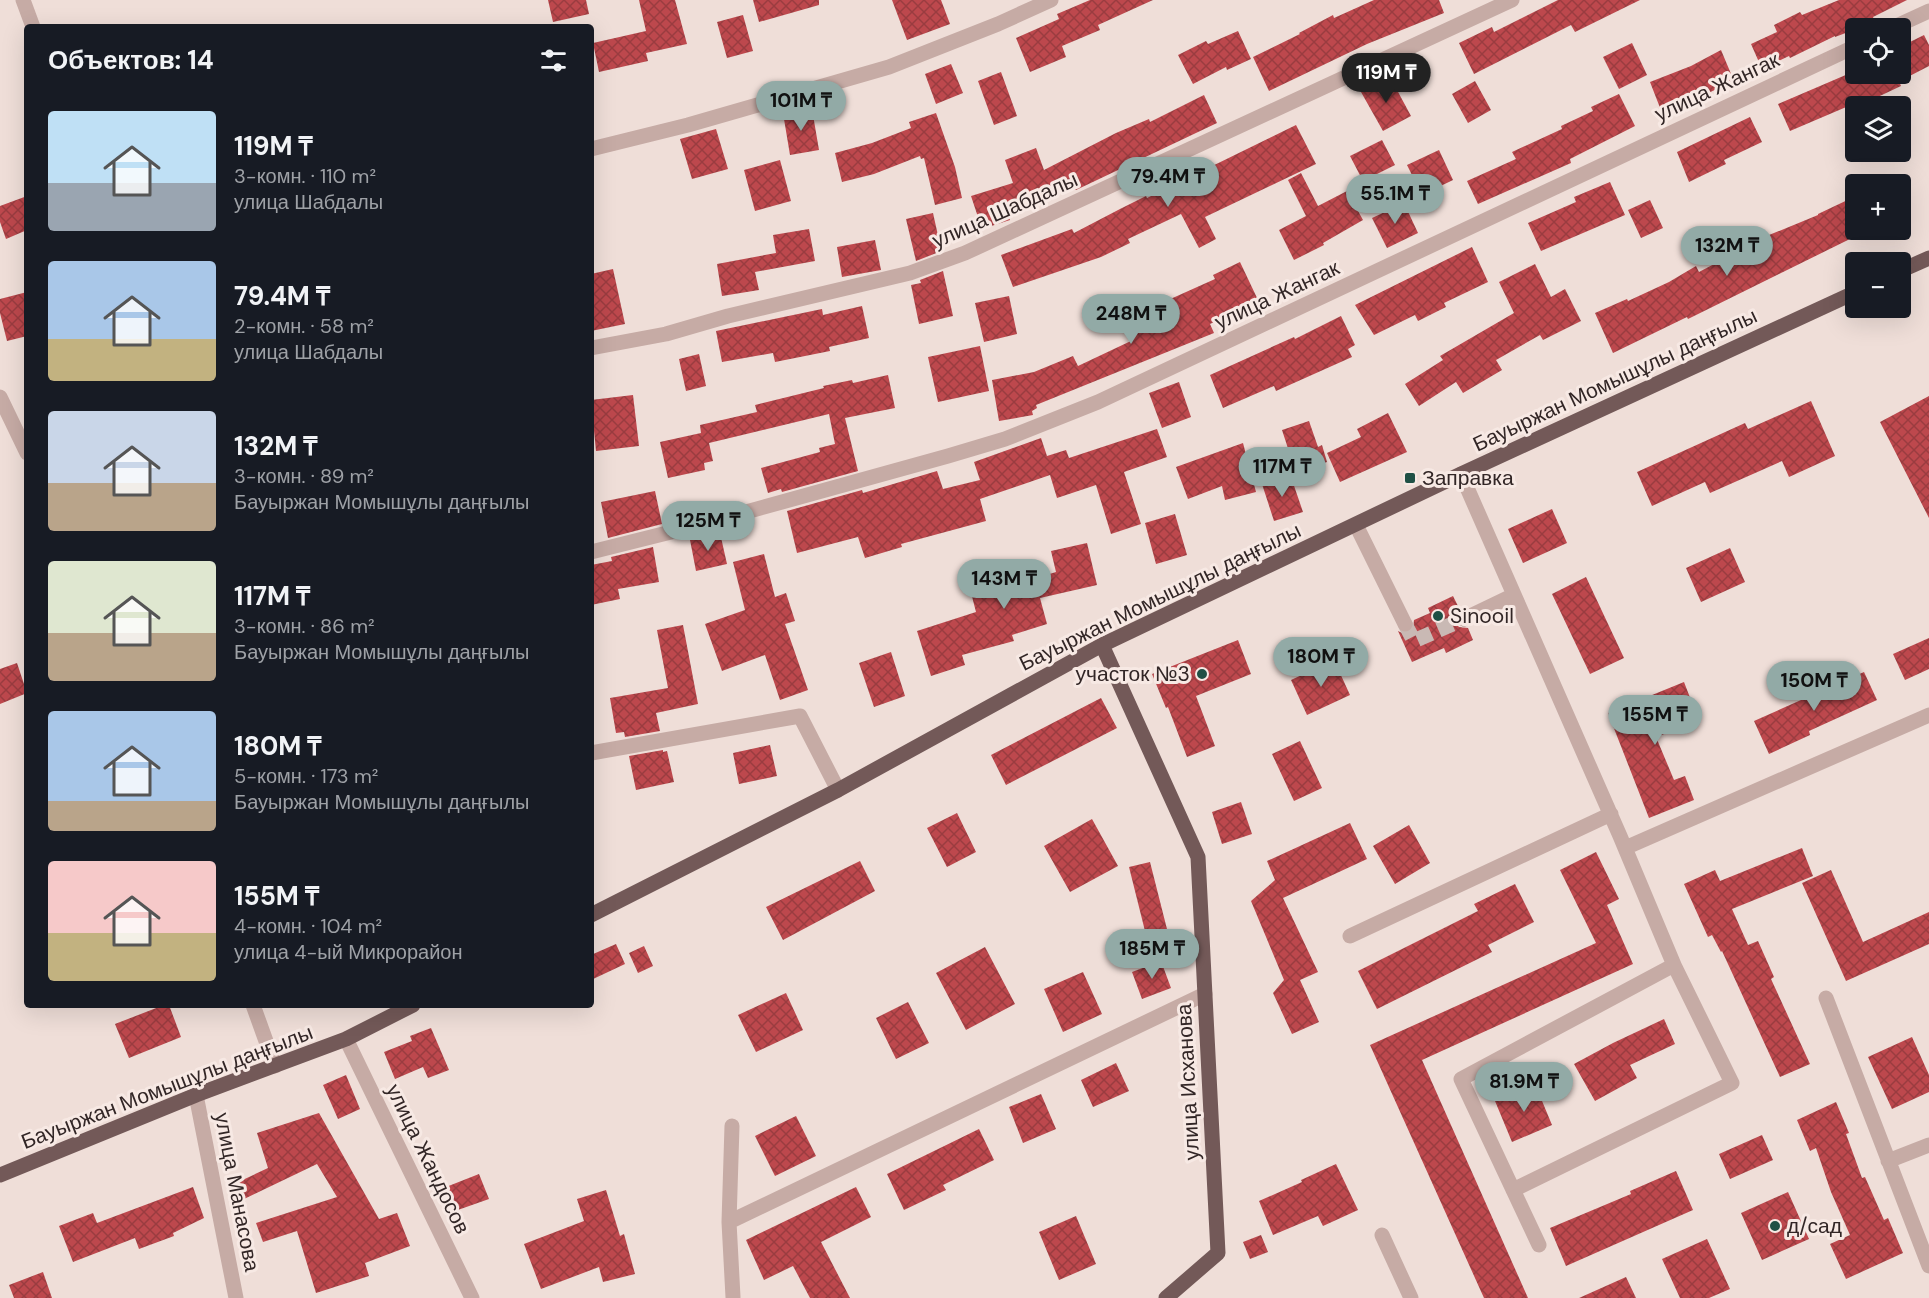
<!DOCTYPE html>
<html lang="ru">
<meta charset="utf-8">
<style>
body{margin:0;font-family:"DM Sans",sans-serif;background:#242831;color:#f1f3f6;height:100vh;display:flex;flex-direction:column;font-size:22px;white-space:nowrap}
*{box-sizing:border-box;margin:0}
p{font-size:20px;color:#9ea1a6}
.icon{flex:none;width:33px;height:33px;fill:none;stroke:currentColor;stroke-width:2;stroke-linecap:round;stroke-linejoin:round}
.map{position:relative;flex:1;overflow:hidden}
.side{position:absolute;left:24px;top:24px;width:570px;height:984px;display:flex;flex-direction:column;background:#171b24;border-radius:6px;box-shadow:0 6px 24px #0002}
.side>*{flex:none}
.controls{position:absolute;left:1845px;top:18px;display:grid;gap:12px}
.controls a{display:grid;place-items:center;width:66px;height:66px;border-radius:6px;background:#171b24;box-shadow:0 6px 24px #0002;font-size:30px}
.price{position:absolute;translate:-50% -51px;padding:0 14px;border-radius:21px;background:#92aaa6;color:#111;font-size:20px;line-height:39px;filter:drop-shadow(0 2px 3px #0008)}
.price::after{content:'';position:absolute;left:50%;top:36px;width:18px;height:14px;margin-left:-9px;background:inherit;clip-path:polygon(0 0,100% 0,50% 100%)}
.price.current{background:#222;color:#fff}
ul{padding:0;list-style:none}
li{display:flex;align-items:center;gap:18px;height:150px;padding:0 24px}
li span{display:grid;place-items:center;flex:none;width:168px;height:120px;border-radius:6px;color:#555}
li>.icon{margin-inline-start:auto}
span .icon{width:72px;height:72px;fill:#fffc;stroke-width:1}
li b{font-size:26px}
h2{display:flex;justify-content:space-between;align-items:center;height:72px;padding:0 24px;font-size:26px}
.map>svg:first-child{display:block}
.building{fill:url(#building-cross-hatch)}
.lines{fill:none;stroke-linecap:round;stroke-linejoin:round}
.minor-tunnel{stroke:#c9b9b4;stroke-width:15;stroke-dasharray:15 8;stroke-linecap:butt}
.minor{stroke:#c6aba5;stroke-width:15}
.major{stroke:#735958;stroke-width:15}
.poi-dot{fill:#1f5045;stroke:#f7e9e4;stroke-width:2}
.labels{text-anchor:middle;dominant-baseline:central;stroke-width:6;stroke-linejoin:round;paint-order:stroke}
.street-label{font-size:21px;fill:#322626;stroke:#f7e9e4}
.poi-label{font-size:21px;fill:#322626;stroke:#f7e9e4;text-anchor:start}
</style>
<div class="map">
<svg width="1929" height="1298" viewBox="0 0 1929 1298">
<defs>
<pattern id="building-cross-hatch" width="8" height="8" patternUnits="userSpaceOnUse" patternTransform="scale(1.5)"><rect width="8" height="8" fill="#bd484d"/><path d="M0 0l8 8M0 8l8-8" fill="none" stroke="#9a3c40"/></pattern>
</defs>
<rect width="100%" height="100%" fill="#efded8"/>
<path class="building" d="M 548,0 L 586,0 L 589,14 L 553,22 Z
M 639,0 L 675,0 L 687,44 L 646,53 L 648,61 L 599,72 L 593,43 L 646,31 Z
M 753,0 L 819,0 L 819,5 L 759,22 Z
M 892,0 L 941,0 L 950,24 L 907,40 Z
M 1090,0 L 1153,0 L 1098,25 L 1100,30 L 1062,46 L 1066,57 L 1030,72 L 1016,38 L 1059,19 L 1057,14 Z
M 1374,0 L 1439,0 L 1444,13 L 1367,44 L 1269,91 L 1253,57 L 1300,34 L 1299,33 L 1333,15 L 1334,18 Z
M 1558,0 L 1640,0 L 1575,32 L 1571,25 L 1474,74 L 1459,43 L 1492,27 L 1494,32 Z
M 1839,0 L 1907,0 L 1873,17 L 1875,22 L 1835,37 L 1835,36 L 1790,58 L 1789,56 L 1762,69 L 1751,44 L 1777,32 L 1774,25 L 1800,12 L 1802,15 Z
M 743,15 L 753,51 L 727,58 L 717,22 Z
M 1238,31 L 1251,59 L 1227,70 L 1226,67 L 1193,84 L 1178,55 L 1206,41 L 1208,44 Z
M 1924,35 L 1929,45 L 1929,66 L 1900,81 L 1900,47 Z
M 1632,43 L 1647,75 L 1619,89 L 1603,57 Z
M 1721,50 L 1734,81 L 1689,102 L 1691,107 L 1664,118 L 1650,82 L 1691,66 Z
M 951,64 L 963,93 L 936,104 L 925,74 Z
M 1001,72 L 1017,116 L 994,125 L 978,81 Z
M 1848,74 L 1896,74 L 1901,86 L 1867,102 L 1865,99 L 1790,131 L 1778,104 Z
M 1390,77 L 1411,116 L 1383,131 L 1361,92 Z
M 1475,81 L 1491,110 L 1468,123 L 1452,94 Z
M 1619,94 L 1635,126 L 1570,159 L 1571,163 L 1478,204 L 1467,181 L 1516,159 L 1512,152 L 1562,129 L 1561,126 L 1593,111 L 1591,107 Z
M 1204,95 L 1217,123 L 1076,190 L 1074,187 L 1007,212 L 1010,220 L 982,229 L 971,196 L 1013,183 L 1005,160 L 1036,148 L 1044,170 L 1116,133 L 1149,119 L 1150,122 Z
M 812,109 L 819,150 L 790,155 L 783,113 Z
M 936,113 L 955,167 L 962,198 L 935,205 L 924,158 L 921,159 L 920,156 L 874,174 L 842,182 L 835,153 L 872,143 L 911,128 L 909,122 Z
M 1750,117 L 1762,142 L 1724,160 L 1726,164 L 1689,182 L 1677,152 Z
M 1296,125 L 1316,164 L 1205,217 L 1216,239 L 1199,248 L 1181,214 L 1128,239 L 1130,243 L 1101,257 L 1013,287 L 1001,255 L 1072,229 L 1074,233 L 1120,209 L 1146,196 L 1147,198 Z
M 716,129 L 728,169 L 692,179 L 680,139 Z
M 1382,140 L 1395,165 L 1363,181 L 1350,156 Z
M 1439,150 L 1453,180 L 1422,195 L 1407,165 Z
M 780,160 L 791,201 L 755,211 L 744,170 Z
M 1301,173 L 1318,206 L 1347,191 L 1363,220 L 1323,243 L 1324,245 L 1294,260 L 1279,230 L 1306,216 L 1288,180 Z
M 1610,182 L 1625,215 L 1541,251 L 1528,223 L 1576,202 L 1574,197 Z
M 27,196 L 27,230 L 6,239 L 0,222 L 0,206 Z
M 1856,196 L 1856,236 L 1688,319 L 1687,317 L 1613,353 L 1595,313 L 1627,299 L 1628,301 L 1669,282 L 1696,266 L 1699,272 L 1737,252 L 1735,249 L 1818,215 L 1818,214 Z
M 1650,200 L 1663,228 L 1641,238 L 1628,210 Z
M 1404,203 L 1418,233 L 1387,248 L 1372,218 Z
M 933,213 L 941,249 L 938,249 L 939,252 L 916,261 L 906,219 Z
M 809,229 L 815,261 L 755,272 L 759,290 L 722,296 L 717,264 L 776,253 L 773,235 Z
M 875,240 L 881,270 L 842,277 L 837,247 Z
M 1472,247 L 1488,282 L 1444,303 L 1446,307 L 1418,321 L 1415,315 L 1374,335 L 1355,305 Z
M 1240,262 L 1258,300 L 1210,324 L 1214,333 L 1036,405 L 1037,408 L 1032,411 L 1033,415 L 999,421 L 992,380 L 1034,372 L 1073,356 L 1078,366 L 1133,340 L 1130,334 L 1172,317 L 1166,301 L 1215,279 L 1213,275 Z
M 1535,264 L 1551,297 L 1565,289 L 1581,321 L 1543,340 L 1540,335 L 1496,360 L 1502,370 L 1463,393 L 1456,382 L 1419,406 L 1405,384 L 1443,360 L 1440,356 L 1514,313 L 1499,282 Z
M 613,269 L 625,324 L 591,331 L 591,274 Z
M 943,271 L 953,316 L 919,324 L 911,285 L 921,283 L 920,280 Z
M 27,292 L 27,336 L 7,341 L 0,313 L 0,299 Z
M 1009,296 L 1017,334 L 984,342 L 975,303 Z
M 862,306 L 869,338 L 829,347 L 830,351 L 775,362 L 773,353 L 722,362 L 716,331 L 822,309 L 823,315 Z
M 1341,316 L 1355,345 L 1348,349 L 1352,357 L 1276,391 L 1274,386 L 1223,408 L 1210,375 L 1294,337 L 1295,339 Z
M 980,346 L 989,391 L 938,402 L 928,357 Z
M 699,354 L 706,386 L 686,391 L 679,359 Z
M 888,375 L 895,408 L 845,418 L 858,471 L 782,492 L 781,489 L 768,493 L 761,468 L 820,452 L 819,448 L 835,444 L 829,414 L 709,443 L 713,461 L 704,463 L 705,470 L 668,478 L 660,442 L 701,433 L 700,425 L 757,412 L 755,405 L 824,388 L 823,386 L 852,380 L 853,383 Z
M 1179,382 L 1191,417 L 1162,428 L 1149,393 Z
M 633,395 L 639,446 L 596,451 L 591,400 Z
M 1929,396 L 1929,518 L 1880,422 Z
M 1811,401 L 1835,456 L 1789,477 L 1782,461 L 1710,493 L 1705,482 L 1652,506 L 1637,472 L 1745,423 L 1748,429 Z
M 1388,413 L 1407,452 L 1340,482 L 1327,453 L 1361,437 L 1357,429 Z
M 1309,421 L 1318,447 L 1322,445 L 1327,462 L 1296,473 L 1282,430 Z
M 1157,429 L 1167,457 L 1124,472 L 1141,524 L 1111,534 L 1096,485 L 1057,498 L 1050,475 L 980,499 L 986,521 L 901,544 L 902,547 L 865,558 L 858,537 L 797,553 L 787,511 L 862,490 L 863,493 L 937,471 L 943,489 L 980,480 L 974,462 L 1041,438 L 1047,456 L 1066,450 L 1069,458 Z
M 1243,443 L 1256,492 L 1225,500 L 1222,486 L 1188,499 L 1176,467 Z
M 1290,474 L 1303,512 L 1274,521 L 1262,484 Z
M 655,491 L 662,524 L 608,538 L 601,502 Z
M 1552,509 L 1567,543 L 1523,563 L 1508,529 Z
M 1175,514 L 1187,555 L 1156,564 L 1145,523 Z
M 720,533 L 727,564 L 696,571 L 690,540 Z
M 1087,543 L 1097,585 L 1040,598 L 1047,624 L 1012,635 L 1014,641 L 962,655 L 965,665 L 931,676 L 917,631 L 976,612 L 967,577 L 996,570 L 1001,589 L 1056,572 L 1051,551 Z
M 653,547 L 659,582 L 618,589 L 620,599 L 591,605 L 591,565 L 612,561 L 611,557 Z
M 1730,548 L 1745,582 L 1701,602 L 1686,568 Z
M 764,554 L 775,597 L 786,593 L 795,621 L 785,624 L 808,690 L 780,700 L 765,655 L 722,671 L 705,624 L 745,610 L 733,562 Z
M 1586,577 L 1624,658 L 1590,674 L 1552,594 Z
M 1453,596 L 1460,610 L 1456,614 L 1455,623 L 1459,627 L 1468,628 L 1473,640 L 1446,653 L 1444,648 L 1412,662 L 1398,631 L 1404,634 L 1410,632 L 1413,629 L 1414,620 L 1430,613 L 1428,608 Z
M 683,625 L 698,704 L 656,713 L 660,731 L 625,737 L 624,732 L 616,733 L 610,698 L 668,688 L 657,630 Z
M 1929,638 L 1929,669 L 1905,680 L 1893,654 Z
M 1238,640 L 1251,674 L 1196,696 L 1215,746 L 1187,757 L 1168,707 L 1166,708 L 1152,674 Z
M 891,652 L 905,696 L 874,707 L 859,663 Z
M 1334,660 L 1350,695 L 1307,715 L 1291,680 Z
M 17,663 L 27,693 L 0,704 L 0,669 Z
M 1864,672 L 1877,700 L 1809,731 L 1810,735 L 1769,754 L 1754,721 Z
M 1684,682 L 1699,721 L 1656,737 L 1674,780 L 1685,776 L 1694,800 L 1649,818 L 1608,713 Z
M 1101,698 L 1117,728 L 1006,785 L 991,755 Z
M 1300,741 L 1322,788 L 1294,801 L 1272,754 Z
M 770,745 L 777,776 L 739,784 L 733,753 Z
M 663,750 L 663,752 L 667,751 L 674,782 L 636,790 L 629,756 Z
M 1241,802 L 1252,834 L 1222,844 L 1212,812 Z
M 957,813 L 976,852 L 947,867 L 927,828 Z
M 1092,819 L 1118,866 L 1070,892 L 1044,846 Z
M 1350,823 L 1367,859 L 1283,898 L 1318,972 L 1300,980 L 1319,1022 L 1292,1034 L 1273,993 L 1284,980 L 1251,901 L 1275,880 L 1267,861 Z
M 1409,825 L 1430,863 L 1395,884 L 1373,846 Z
M 1802,848 L 1813,876 L 1732,909 L 1748,945 L 1758,941 L 1774,977 L 1771,979 L 1810,1064 L 1780,1077 L 1722,951 L 1721,952 L 1712,935 L 1708,937 L 1684,884 L 1715,870 L 1720,881 Z
M 1596,852 L 1619,899 L 1607,905 L 1633,964 L 1422,1060 L 1528,1298 L 1484,1298 L 1370,1045 L 1596,943 L 1560,870 Z
M 860,861 L 875,891 L 783,940 L 766,907 Z
M 1150,862 L 1169,937 L 1148,943 L 1129,867 Z
M 1831,870 L 1863,942 L 1929,912 L 1929,944 L 1846,981 L 1802,883 Z
M 1515,884 L 1534,922 L 1488,945 L 1492,952 L 1377,1009 L 1358,971 L 1478,911 L 1474,904 Z
M 616,944 L 625,964 L 591,980 L 591,955 Z
M 644,946 L 653,966 L 638,973 L 629,953 Z
M 985,947 L 1015,1004 L 966,1030 L 936,973 Z
M 1161,961 L 1171,988 L 1142,999 L 1132,972 Z
M 1083,972 L 1102,1014 L 1063,1032 L 1044,989 Z
M 786,993 L 803,1030 L 756,1052 L 738,1015 Z
M 908,1002 L 929,1043 L 896,1059 L 876,1018 Z
M 164,1005 L 169,1005 L 181,1037 L 129,1058 L 115,1024 Z
M 1664,1019 L 1675,1044 L 1630,1065 L 1637,1078 L 1595,1101 L 1574,1064 L 1613,1043 Z
M 431,1028 L 449,1070 L 428,1078 L 423,1067 L 395,1079 L 384,1052 L 412,1041 L 410,1036 Z
M 1912,1037 L 1929,1075 L 1929,1092 L 1892,1109 L 1868,1057 Z
M 1116,1063 L 1129,1091 L 1093,1107 L 1081,1080 Z
M 346,1075 L 360,1109 L 338,1119 L 323,1085 Z
M 1535,1084 L 1552,1125 L 1512,1142 L 1495,1101 Z
M 1041,1094 L 1056,1129 L 1023,1143 L 1009,1107 Z
M 1836,1102 L 1849,1133 L 1846,1134 L 1862,1178 L 1865,1177 L 1884,1220 L 1888,1218 L 1903,1253 L 1846,1279 L 1830,1244 L 1850,1235 L 1831,1192 L 1816,1148 L 1810,1151 L 1797,1120 Z
M 319,1113 L 379,1219 L 397,1213 L 410,1246 L 365,1263 L 369,1276 L 316,1293 L 297,1231 L 263,1242 L 256,1223 L 337,1197 L 317,1164 L 242,1200 L 234,1184 L 268,1168 L 257,1133 Z
M 796,1116 L 816,1156 L 775,1176 L 755,1136 Z
M 979,1129 L 994,1160 L 943,1185 L 946,1190 L 904,1210 L 887,1174 Z
M 1762,1135 L 1773,1160 L 1730,1179 L 1719,1154 Z
M 1336,1164 L 1358,1210 L 1323,1226 L 1318,1216 L 1273,1235 L 1259,1201 L 1302,1182 L 1301,1180 Z
M 1676,1171 L 1693,1210 L 1566,1266 L 1550,1228 L 1631,1194 L 1630,1191 Z
M 479,1174 L 489,1199 L 455,1211 L 446,1187 Z
M 193,1187 L 204,1218 L 173,1233 L 174,1236 L 139,1249 L 135,1238 L 73,1262 L 59,1226 L 93,1213 L 97,1223 Z
M 856,1187 L 871,1217 L 821,1242 L 850,1298 L 810,1298 L 793,1266 L 764,1280 L 746,1240 Z
M 606,1190 L 620,1236 L 624,1234 L 635,1274 L 603,1282 L 599,1267 L 541,1289 L 524,1244 L 584,1221 L 577,1199 Z
M 1788,1192 L 1809,1239 L 1762,1260 L 1741,1213 Z
M 1076,1216 L 1096,1264 L 1059,1280 L 1039,1232 Z
M 1261,1235 L 1268,1252 L 1250,1259 L 1243,1242 Z
M 1707,1239 L 1730,1289 L 1709,1298 L 1680,1298 L 1662,1259 Z
M 43,1272 L 52,1298 L 14,1298 L 9,1285 Z
M 1626,1277 L 1636,1298 L 1579,1298 Z"/>
<g class="lines">
<path class="minor-tunnel" d="M 1405,624 L 1414,641 L 1464,619"/>
<path class="minor" d="M 23,0 L 33,27
M 1892,28 L 1929,11
M 591,149 L 688,125 L 889,67 L 998,24 L 1051,0
M 591,348 L 666,334 L 728,316 L 910,273 L 965,253 L 1512,0
M 0,397 L 27,453
M 1461,474 L 1620,836 L 1674,965 L 1461,1079 L 1539,1245
M 1356,525 L 1405,624
M 591,552 L 699,525 L 948,456 L 1005,439 L 1098,402 L 1856,46
M 1464,619 L 1514,595
M 591,753 L 800,716 L 838,790
M 1625,848 L 1929,715
M 1350,936 L 1611,814
M 1826,998 L 1929,1266
M 253,1005 L 275,1066
M 346,1039 L 472,1298
M 196,1095 L 236,1298
M 732,1126 L 729,1222 L 733,1297
M 1888,1161 L 1929,1145
M 1513,1190 L 1732,1083 L 1674,965
M 729,1222 L 1205,994
M 1382,1235 L 1411,1298"/>
<path class="major" d="M 1900,271 L 1929,258
M 1102,645 L 1198,857 L 1218,1253 L 1166,1298
M 591,915 L 838,790 L 1102,645 L 1461,474 L 1856,292
M 0,1175 L 196,1095 L 346,1039 L 413,1005"/>
</g>
<g class="poi-dot">
<rect x="1404" y="472" width="12" height="12" rx="3"/>
<circle cx="1438" cy="616" r="6"/>
<circle cx="1202" cy="674" r="6"/>
<circle cx="1775" cy="1226" r="6"/>
</g>
<g class="labels">
<g class="street-label">
<text transform="translate(1717 87) rotate(-25)">улица Жангак</text>
<text transform="translate(1005 210) rotate(-24)">улица Шабдалы</text>
<text transform="translate(1277 295) rotate(-25)">улица Жангак</text>
<text transform="translate(1615 380) rotate(-25)">Бауыржан Момышұлы даңғылы</text>
<text transform="translate(1160 597) rotate(-26)">Бауыржан Момышұлы даңғылы</text>
<text transform="translate(1188 1082) rotate(-93)">улица Исханова</text>
<text transform="translate(167 1087) rotate(-21)">Бауыржан Момышұлы даңғылы</text>
<text transform="translate(428 1159) rotate(64)">улица Жандосов</text>
<text transform="translate(237 1192) rotate(79)">улица Манасова</text>
</g>
<g class="poi-label">
<text x="1422" y="478">Заправка</text>
<text x="1450" y="616">Sinooil</text>
<text x="1190" y="674" text-anchor="end">участок №3</text>
<text x="1787" y="1226">д/сад</text>
</g>
</g>
</svg>
<div class="controls">
<a><svg class="icon" aria-label="locate" viewBox="0 0 24 24"><circle cx="12" cy="12" r="6"/><path d="M12 2v4M12 18v4M2 12h4M18 12h4"/></svg></a>
<a><svg class="icon" aria-label="layers" viewBox="0 0 24 24"><path d="M12 4l9 5-9 5-9-5zM3 14l9 5 9-5"/></svg></a>
<a>+</a>
<a>−</a>
</div>
<b class="price current" style="left:1386px;top:104px">119M ₸</b>
<b class="price" style="left:801px;top:132px">101M ₸</b>
<b class="price" style="left:1168px;top:208px">79.4M ₸</b>
<b class="price" style="left:1395px;top:225px">55.1M ₸</b>
<b class="price" style="left:1727px;top:277px">132M ₸</b>
<b class="price" style="left:1131px;top:345px">248M ₸</b>
<b class="price" style="left:1282px;top:498px">117M ₸</b>
<b class="price" style="left:708px;top:552px">125M ₸</b>
<b class="price" style="left:1004px;top:610px">143M ₸</b>
<b class="price" style="left:1321px;top:688px">180M ₸</b>
<b class="price" style="left:1814px;top:712px">150M ₸</b>
<b class="price" style="left:1655px;top:746px">155M ₸</b>
<b class="price" style="left:1152px;top:980px">185M ₸</b>
<b class="price" style="left:1524px;top:1113px">81.9M ₸</b>
<section class="side">
<h2>Объектов: 14<svg class="icon" aria-label="filters" viewBox="0 0 24 24"><path d="M4 7h16M4 17h16"/><circle cx="9" cy="7" r="2"/><circle cx="15" cy="17" r="2"/></svg></h2>
<ul>
<li><span style="background:linear-gradient(#bfe0f5 60%,#9aa5b1 0)"><svg class="icon" aria-label="home" viewBox="0 0 24 24"><path d="M3 11l9-7 9 7M6 9v11h12V9"/></svg></span><div><b>119M ₸</b><p>3-комн. · 110 m²</p><p>улица Шабдалы</p></div></li>
<li><span style="background:linear-gradient(#a9c7e8 65%,#c2b280 0)"><svg class="icon" aria-label="home" viewBox="0 0 24 24"><path d="M3 11l9-7 9 7M6 9v11h12V9"/></svg></span><div><b>79.4M ₸</b><p>2-комн. · 58 m²</p><p>улица Шабдалы</p></div></li>
<li><span style="background:linear-gradient(#c9d6e8 60%,#b9a48a 0)"><svg class="icon" aria-label="home" viewBox="0 0 24 24"><path d="M3 11l9-7 9 7M6 9v11h12V9"/></svg></span><div><b>132M ₸</b><p>3-комн. · 89 m²</p><p>Бауыржан Момышұлы даңғылы</p></div></li>
<li><span style="background:linear-gradient(#dfe7d0 60%,#b9a48a 0)"><svg class="icon" aria-label="home" viewBox="0 0 24 24"><path d="M3 11l9-7 9 7M6 9v11h12V9"/></svg></span><div><b>117M ₸</b><p>3-комн. · 86 m²</p><p>Бауыржан Момышұлы даңғылы</p></div></li>
<li><span style="background:linear-gradient(#a9c7e8 75%,#b9a48a 0)"><svg class="icon" aria-label="home" viewBox="0 0 24 24"><path d="M3 11l9-7 9 7M6 9v11h12V9"/></svg></span><div><b>180M ₸</b><p>5-комн. · 173 m²</p><p>Бауыржан Момышұлы даңғылы</p></div></li>
<li><span style="background:linear-gradient(#f6c9c9 60%,#c2b280 0)"><svg class="icon" aria-label="home" viewBox="0 0 24 24"><path d="M3 11l9-7 9 7M6 9v11h12V9"/></svg></span><div><b>155M ₸</b><p>4-комн. · 104 m²</p><p>улица 4-ый Микрорайон</p></div></li>
</ul>
</section>
</div>
